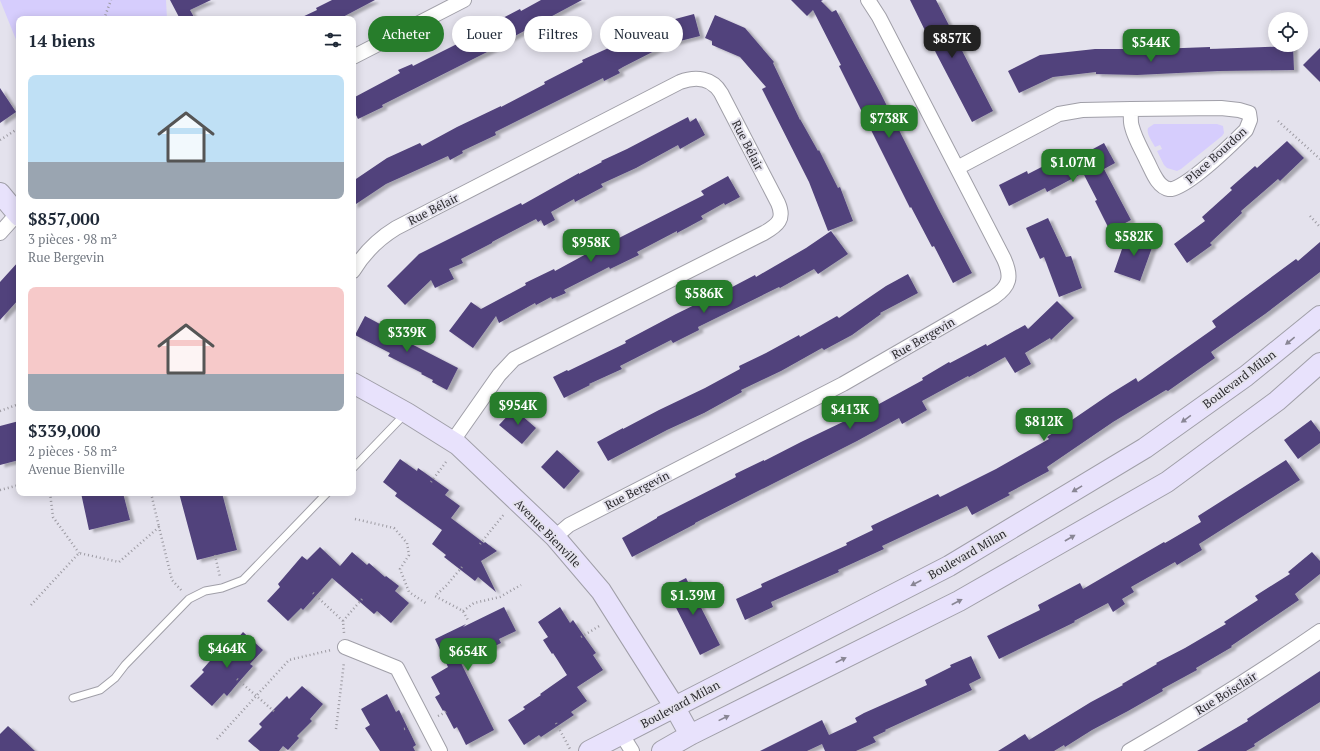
<!DOCTYPE html>
<html lang="fr">
<meta charset="utf-8">
<style>
body{margin:0;font-family:"PT Serif",serif;background:#f2f2f3;color:#1f2937;height:100vh;display:flex;flex-direction:column;font-size:15px;white-space:nowrap}
*{box-sizing:border-box;margin:0}
p{font-size:13px;color:#747a83}
.icon{flex:none;width:22px;height:22px;fill:none;stroke:currentColor;stroke-width:2;stroke-linecap:round;stroke-linejoin:round}
.map{position:relative;flex:1;overflow:hidden}
.side{position:absolute;left:16px;top:16px;width:340px;height:480px;display:flex;flex-direction:column;background:#fff;border-radius:8px;box-shadow:0 2px 10px #0003}
.side>*{flex:none}
.banner{position:absolute;left:368px;top:16px;width:380px;height:36px;display:flex;gap:8px}
.controls{position:absolute;left:1268px;top:12px;display:grid;gap:8px}
.controls a{display:grid;place-items:center;width:40px;height:40px;border-radius:50%;background:#fff;box-shadow:0 2px 10px #0003;font-size:20px}
.price{position:absolute;translate:-50% -34px;padding:0 9px;border-radius:8px;background:#277d2b;color:#fff;font-size:13px;line-height:26px;filter:drop-shadow(0 1px 2px #0008)}
.price::after{content:'';position:absolute;left:50%;top:24px;width:12px;height:9px;margin-left:-6px;background:inherit;clip-path:polygon(0 0,100% 0,50% 100%)}
.price.current{background:#222;color:#fff}
ul{padding:0;list-style:none}
li{display:grid;align-content:center;gap:8px;height:212px;padding:0 12px}
li span{display:grid;place-items:center;height:124px;border-radius:8px;color:#555}
li>.icon{margin-inline-start:auto}
span .icon{width:72px;height:72px;fill:#fffc;stroke-width:1}
li b{font-size:17px}
h2{display:flex;justify-content:space-between;align-items:center;height:48px;padding:0 12px;font-size:17px}
.chip{padding:0 14px;border-radius:18px;background:#fff;box-shadow:0 2px 10px #0003;font-size:14px;line-height:36px}
.chip.current{background:#277d2b;color:#fff}
.map>svg:first-child{display:block}
.green{fill:#d6cdfd}
.building{fill:#51427b;filter:url(#shadow)}
.lines{fill:none;stroke-linecap:round;stroke-linejoin:round}
.lane-casing{stroke:#a09fa8;stroke-width:9}
.street-casing{stroke:#a09fa8;stroke-width:16}
.secondary-casing{stroke:#a09fa8;stroke-width:22}
.path{stroke:#9c9aa2;stroke-width:2.5;stroke-dasharray:1 3;stroke-linecap:butt}
.lane{stroke:#fff;stroke-width:7}
.street{stroke:#fff;stroke-width:14}
.secondary{stroke:#e8e2fc;stroke-width:20}
.oneway{fill:#898694}
.labels{text-anchor:middle;dominant-baseline:central;stroke-width:4;stroke-linejoin:round;paint-order:stroke}
.street-label{font-size:12px;fill:#2a292d;stroke:#e4e2ed}
</style>
<div class="map">
<svg width="1320" height="751" viewBox="0 0 1320 751">
<defs>
<filter id="shadow"><feDropShadow dx="4.5" dy="2.5" stdDeviation="1" flood-color="#0004"/></filter>
</defs>
<rect width="100%" height="100%" fill="#e4e2ed"/>
<path class="green" d="M 0,0 L 166,0 L 167,19 L 19,19 L 19,47 Z
M 1154,124 L 1217,124 L 1223,126 L 1224,133 L 1222,136 L 1181,169 L 1177,171 L 1167,168 L 1164,165 L 1157,151 L 1162,149 L 1160,145 L 1155,147 C 1152,141 1146,134 1148,128 Z"/>
<path class="building" d="M 170,0 L 211,0 L 190,10 L 195,19 L 180,19 Z
M 332,0 L 375,0 L 339,19 L 298,19 L 317,10 L 316,8 Z
M 541,0 L 582,0 L 496,46 L 497,47 L 382,105 L 383,107 L 358,119 L 353,109 L 353,98 L 400,73 L 398,70 L 412,64 L 413,66 L 463,41 L 462,40 L 494,24 L 493,23 L 520,9 L 521,11 Z
M 791,0 L 823,0 L 821,1 L 832,12 L 836,10 L 880,92 L 938,208 L 972,273 L 953,283 L 934,246 L 932,247 L 911,207 L 910,208 L 839,66 L 841,65 L 813,10 L 807,16 Z
M 910,0 L 936,0 L 993,111 L 972,122 L 937,55 Z
M 694,14 L 700,36 L 668,44 L 623,67 L 618,70 L 620,73 L 604,81 L 603,78 L 495,132 L 496,135 L 462,151 L 463,153 L 450,160 L 448,156 L 386,184 L 353,206 L 353,181 L 387,158 L 420,143 L 422,146 L 457,127 L 501,106 L 501,107 L 545,84 L 544,82 L 583,62 L 582,60 L 613,46 L 649,26 Z
M 715,15 L 745,28 L 774,62 L 773,63 L 800,120 L 800,119 L 818,151 L 819,150 L 838,188 L 840,187 L 853,221 L 828,231 L 809,182 L 762,89 L 766,87 L 740,57 L 712,45 L 712,41 L 705,38 Z
M 1293,46 L 1294,70 L 1219,71 L 1137,75 L 1096,74 L 1096,72 L 1053,77 L 1019,93 L 1008,71 L 1040,55 L 1095,49 L 1129,49 L 1129,50 L 1210,47 L 1210,49 Z
M 1320,48 L 1320,82 L 1303,65 Z
M 0,88 L 16,112 L 0,123 Z
M 688,117 L 690,122 L 696,118 L 705,135 L 680,149 L 678,145 L 636,168 L 601,184 L 603,187 L 575,202 L 574,199 L 551,212 L 555,220 L 544,226 L 541,220 L 538,222 L 536,219 L 492,242 L 492,243 L 461,259 L 463,263 L 449,269 L 454,279 L 435,288 L 431,280 L 405,305 L 387,286 L 419,254 L 521,203 L 522,205 L 579,173 L 579,174 L 602,162 L 601,161 L 627,149 Z
M 1287,141 L 1304,158 L 1280,181 L 1278,179 L 1241,211 L 1242,213 L 1210,243 L 1212,245 L 1187,263 L 1174,244 L 1205,221 L 1202,217 L 1232,190 L 1230,188 L 1255,166 L 1257,168 Z
M 1104,143 L 1115,163 L 1104,169 L 1131,220 L 1110,231 L 1095,201 L 1097,200 L 1083,173 L 1047,192 L 1045,188 L 1009,206 L 999,185 L 1027,171 L 1028,174 L 1065,155 L 1069,162 Z
M 728,176 L 740,197 L 725,205 L 724,203 L 701,216 L 703,219 L 677,233 L 677,231 L 637,252 L 639,255 L 610,269 L 609,267 L 564,290 L 566,293 L 552,299 L 551,297 L 536,305 L 535,303 L 499,323 L 496,316 L 473,348 L 449,331 L 471,302 L 481,309 L 526,285 L 525,283 L 554,269 L 555,271 L 599,247 L 595,240 L 606,234 L 611,242 L 704,195 L 701,191 Z
M 1048,218 L 1066,257 L 1071,256 L 1082,288 L 1059,297 L 1044,257 L 1040,259 L 1026,228 Z
M 831,231 L 848,254 L 818,274 L 814,269 L 780,288 L 779,287 L 698,327 L 699,330 L 673,343 L 671,340 L 620,366 L 622,369 L 589,384 L 590,385 L 564,398 L 553,377 L 567,370 L 568,371 L 626,343 L 625,341 L 676,314 L 715,295 L 715,296 L 755,275 L 756,277 L 806,248 Z
M 1128,232 L 1154,242 L 1140,281 L 1114,272 Z
M 1320,242 L 1320,272 L 1265,314 L 1211,352 L 1215,358 L 1168,391 L 1166,390 L 1113,422 L 1047,467 L 1049,471 L 1008,493 L 1010,495 L 972,515 L 967,506 L 882,546 L 884,549 L 838,570 L 839,572 L 771,602 L 773,607 L 745,620 L 736,599 L 762,587 L 761,584 L 847,545 L 846,543 L 873,530 L 871,526 L 938,494 L 940,497 L 996,469 L 1049,439 L 1047,437 L 1110,394 L 1136,378 L 1138,382 L 1216,327 L 1212,321 L 1296,259 L 1298,261 Z
M 19,261 L 19,299 L 0,320 L 0,282 Z
M 908,274 L 918,293 L 880,313 L 881,314 L 852,335 L 824,350 L 822,348 L 781,371 L 741,390 L 742,392 L 704,413 L 667,430 L 608,461 L 597,442 L 623,428 L 623,429 L 659,410 L 705,388 L 740,369 L 739,366 L 766,353 L 799,335 L 800,337 L 837,316 L 839,318 L 886,286 Z
M 1057,301 L 1074,318 L 1051,340 L 1050,338 L 1025,353 L 1031,364 L 1015,373 L 1005,357 L 969,377 L 968,376 L 922,401 L 927,410 L 902,424 L 899,418 L 857,441 L 695,523 L 695,524 L 632,557 L 622,538 L 657,518 L 657,517 L 736,477 L 735,474 L 764,460 L 764,461 L 801,442 L 849,419 L 878,403 L 879,404 L 923,380 L 922,378 L 949,362 L 950,363 L 986,344 L 987,346 L 1025,325 L 1028,329 Z
M 365,316 L 391,330 L 390,333 L 458,368 L 447,390 L 432,382 L 433,380 L 421,374 L 422,373 L 388,356 L 390,353 L 355,335 Z
M 514,409 L 536,428 L 522,444 L 499,425 Z
M 1311,420 L 1320,432 L 1320,443 L 1298,459 L 1284,440 Z
M 19,421 L 19,460 L 0,465 L 0,426 Z
M 557,450 L 580,471 L 564,489 L 541,467 Z
M 400,459 L 417,471 L 418,468 L 449,490 L 445,495 L 460,506 L 451,518 L 484,543 L 485,542 L 497,551 L 481,561 L 496,592 L 478,577 L 475,581 L 444,557 L 446,555 L 432,544 L 442,530 L 395,496 L 397,493 L 383,482 Z
M 1286,460 L 1300,480 L 1199,544 L 1202,550 L 1177,565 L 1175,562 L 1131,587 L 1134,592 L 1122,599 L 1125,604 L 1113,612 L 1108,603 L 1074,621 L 1075,622 L 999,659 L 987,636 L 1040,610 L 1038,605 L 1080,583 L 1083,589 L 1164,542 L 1165,543 L 1201,522 L 1198,516 Z
M 81,493 L 123,493 L 130,520 L 89,530 Z
M 179,493 L 222,493 L 237,550 L 197,560 Z
M 320,547 L 340,566 L 352,552 L 367,565 L 369,563 L 385,577 L 386,576 L 399,586 L 395,591 L 409,603 L 391,623 L 377,611 L 374,614 L 332,578 L 303,610 L 301,608 L 288,621 L 267,601 L 280,587 L 278,584 L 302,556 L 307,560 Z
M 1312,552 L 1320,561 L 1320,574 L 1295,594 L 1299,600 L 1231,646 L 1232,647 L 1196,668 L 1197,670 L 1162,689 L 1163,691 L 1128,711 L 1092,730 L 1065,747 L 1064,745 L 1054,751 L 998,751 L 1025,734 L 1029,740 L 1091,702 L 1123,685 L 1122,684 L 1157,664 L 1156,663 L 1185,648 L 1226,624 L 1224,622 L 1258,600 L 1255,596 L 1290,574 L 1288,572 Z
M 686,578 L 720,645 L 700,655 L 666,588 Z
M 504,607 L 516,631 L 499,639 L 501,643 L 461,663 L 494,730 L 466,745 L 457,727 L 454,729 L 444,710 L 443,711 L 435,697 L 440,694 L 431,677 L 448,667 L 435,639 L 466,624 L 463,627 Z
M 560,607 L 570,623 L 573,620 L 586,639 L 596,653 L 593,655 L 603,670 L 577,687 L 587,701 L 571,712 L 574,715 L 541,737 L 539,735 L 524,745 L 508,720 L 525,709 L 523,707 L 541,695 L 540,694 L 567,675 L 553,653 L 552,654 L 543,640 L 548,637 L 538,622 Z
M 243,632 L 263,650 L 250,664 L 253,666 L 238,683 L 227,696 L 224,693 L 212,706 L 190,686 L 204,672 L 202,670 L 216,654 L 215,653 L 226,641 L 231,646 Z
M 971,656 L 981,678 L 969,684 L 972,690 L 885,730 L 886,731 L 873,737 L 876,742 L 856,751 L 825,751 L 822,744 L 807,751 L 760,751 L 822,720 L 829,735 L 857,722 L 855,718 L 864,713 L 927,685 L 925,680 L 951,667 L 950,665 Z
M 1320,671 L 1320,702 L 1254,744 L 1255,746 L 1246,751 L 1197,751 L 1248,721 L 1247,719 Z
M 302,686 L 323,704 L 310,719 L 312,721 L 297,736 L 299,738 L 288,750 L 283,746 L 279,751 L 260,751 L 248,741 L 262,727 L 259,724 L 287,696 L 289,699 Z
M 387,694 L 396,712 L 399,710 L 416,745 L 413,747 L 415,751 L 380,751 L 365,728 L 370,725 L 361,709 Z
M 8,726 L 35,751 L 0,751 L 0,734 Z"/>
<g class="lines">
<g class="lane-casing">
<path id="lane" d="M 353,468 L 405,414
M 73,698 L 100,690 L 115,678 L 125,665 L 189,599 L 205,591 L 222,588 L 243,580 L 327,493"/>
</g>
<g class="street-casing">
<path id="street" d="M 353,57 L 464,0
M 1221,108 L 1239,110 L 1249,113 L 1250,120 L 1246,130 C 1234,142 1183,192 1169,189 C 1157,187 1152,170 1147,161 C 1142,150 1135,139 1132,127 C 1130,122 1131,115 1131,109 Z
M 957,168 L 1059,114 L 1082,110 L 1131,109
M 0,233 L 17,214
M 353,271 C 364,253 378,239 396,228 L 680,82 C 696,76 712,78 721,93 L 778,203 C 785,219 778,225 764,233 L 514,359 L 499,375 L 452,442
M 555,537 L 569,525 L 843,384 L 994,297 C 1010,286 1012,277 1004,259 L 879,17 L 868,0
M 345,647 L 397,668 L 440,751
M 622,735 L 632,751
M 1129,751 C 1195,713 1258,674 1320,631"/>
</g>
<g class="secondary-casing">
<path id="secondary" d="M 0,193 L 19,216
M 353,383 L 407,413 L 458,445 L 555,537 L 601,591 L 674,706 L 690,735
M 589,751 L 949,566 L 1145,448 L 1246,376 L 1320,316
M 662,751 L 690,735 L 959,601 L 1167,482 L 1277,401 L 1320,363"/>
</g>
<path class="path" d="M 104,19 L 111,0
M 1278,121 L 1320,159
M 0,140 L 19,128
M 1310,216 L 1320,227
M 0,411 L 19,404
M 431,482 L 446,462
M 0,490 L 19,485
M 50,493 L 53,517 L 79,553
M 151,493 L 159,527
M 355,519 L 394,528 L 407,543 L 409,555 L 400,569 L 409,592 L 427,604
M 480,544 L 505,513
M 215,555 L 220,577
M 462,567 L 446,586 L 435,596 L 463,611 L 469,622
M 313,593 L 343,621 L 344,633
M 31,605 L 79,553 L 119,562 L 159,527 L 172,580 L 182,591
M 463,611 L 474,603 L 500,597 L 521,585
M 343,621 L 362,599
M 581,637 L 601,625
M 237,679 L 276,713
M 438,716 L 448,711
M 556,723 L 570,749
M 336,729 L 344,662
M 404,729 L 411,727
M 217,739 L 289,660 L 331,650"/>
<use href="#lane" class="lane"/>
<use href="#street" class="street"/>
<use href="#secondary" class="secondary"/>
</g>
<defs><path id="oneway-solid" d="M-6-.8H1V-3.2L6.5 0L1 3.2V.8H-6Z"/></defs>
<g class="oneway">
<use href="#oneway-solid" transform="translate(1290 341) rotate(141)"/>
<use href="#oneway-solid" transform="translate(1186 419) rotate(144)"/>
<use href="#oneway-solid" transform="translate(1077 489) rotate(149)"/>
<use href="#oneway-solid" transform="translate(1070 538) rotate(-30)"/>
<use href="#oneway-solid" transform="translate(916 583) rotate(153)"/>
<use href="#oneway-solid" transform="translate(957 602) rotate(-28)"/>
<use href="#oneway-solid" transform="translate(841 660) rotate(-26)"/>
<use href="#oneway-solid" transform="translate(724 718) rotate(-26)"/>
</g>
<g class="labels">
<g class="street-label">
<text transform="translate(748 145) rotate(63)">Rue Bélair</text>
<text transform="translate(1216 155) rotate(-42)">Place Bourdon</text>
<text transform="translate(433 209) rotate(-27)">Rue Bélair</text>
<text transform="translate(923 338) rotate(-30)">Rue Bergevin</text>
<text transform="translate(1239 379) rotate(-37)">Boulevard Milan</text>
<text transform="translate(637 490) rotate(-27)">Rue Bergevin</text>
<text transform="translate(548 533) rotate(46)">Avenue Bienville</text>
<text transform="translate(967 554) rotate(-30)">Boulevard Milan</text>
<text transform="translate(1226 693) rotate(-32)">Rue Boisclair</text>
<text transform="translate(680 704) rotate(-28)">Boulevard Milan</text>
</g>
</g>
</svg>
<div class="controls">
<a><svg class="icon" aria-label="locate" viewBox="0 0 24 24"><circle cx="12" cy="12" r="6"/><path d="M12 2v4M12 18v4M2 12h4M18 12h4"/></svg></a>
</div>
<b class="price current" style="left:952px;top:59px">$857K</b>
<b class="price" style="left:1151px;top:63px">$544K</b>
<b class="price" style="left:889px;top:139px">$738K</b>
<b class="price" style="left:1073px;top:183px">$1.07M</b>
<b class="price" style="left:1134px;top:257px">$582K</b>
<b class="price" style="left:591px;top:263px">$958K</b>
<b class="price" style="left:704px;top:314px">$586K</b>
<b class="price" style="left:407px;top:353px">$339K</b>
<b class="price" style="left:518px;top:426px">$954K</b>
<b class="price" style="left:850px;top:430px">$413K</b>
<b class="price" style="left:1044px;top:442px">$812K</b>
<b class="price" style="left:693px;top:616px">$1.39M</b>
<b class="price" style="left:227px;top:669px">$464K</b>
<b class="price" style="left:468px;top:672px">$654K</b>
<div class="banner">
<a class="chip current">Acheter</a>
<a class="chip">Louer</a>
<a class="chip">Filtres</a>
<a class="chip">Nouveau</a>
</div>
<section class="side">
<h2>14 biens<svg class="icon" aria-label="filters" viewBox="0 0 24 24"><path d="M4 7h16M4 17h16"/><circle cx="9" cy="7" r="2"/><circle cx="15" cy="17" r="2"/></svg></h2>
<ul>
<li><span style="background:linear-gradient(#bfe0f5 70%,#9aa5b1 0)"><svg class="icon" aria-label="home" viewBox="0 0 24 24"><path d="M3 11l9-7 9 7M6 9v11h12V9"/></svg></span><div><b>$857,000</b><p>3 pièces · 98 m²</p><p>Rue Bergevin</p></div></li>
<li><span style="background:linear-gradient(#f6c9c9 70%,#9aa5b1 0)"><svg class="icon" aria-label="home" viewBox="0 0 24 24"><path d="M3 11l9-7 9 7M6 9v11h12V9"/></svg></span><div><b>$339,000</b><p>2 pièces · 58 m²</p><p>Avenue Bienville</p></div></li>
</ul>
</section>
</div>
